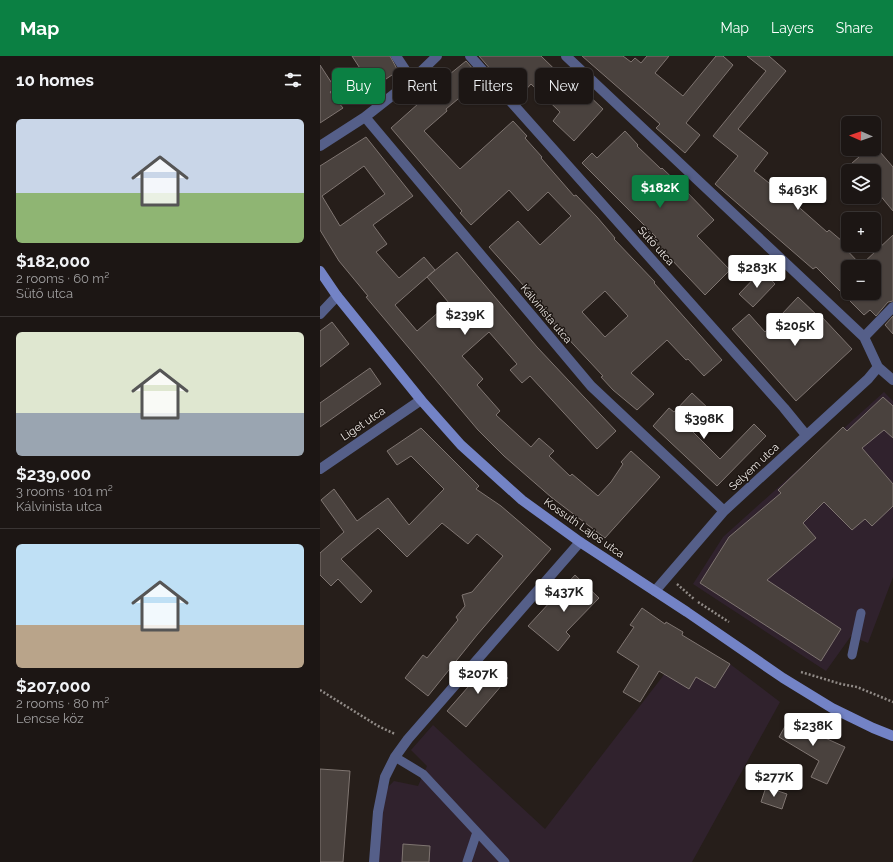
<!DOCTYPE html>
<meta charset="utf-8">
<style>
body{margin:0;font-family:Raleway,sans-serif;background:#292322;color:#f1f3f6;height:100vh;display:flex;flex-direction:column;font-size:15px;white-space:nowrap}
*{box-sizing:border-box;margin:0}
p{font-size:13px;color:#a09fa0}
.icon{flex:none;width:22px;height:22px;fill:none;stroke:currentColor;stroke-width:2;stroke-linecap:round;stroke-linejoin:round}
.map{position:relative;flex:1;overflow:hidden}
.side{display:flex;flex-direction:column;background:#1c1614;width:320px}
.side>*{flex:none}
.guide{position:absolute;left:12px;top:12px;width:380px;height:36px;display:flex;gap:8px}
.needle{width:26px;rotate:272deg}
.controls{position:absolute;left:521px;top:60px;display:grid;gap:8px}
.controls a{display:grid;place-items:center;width:40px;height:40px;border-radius:6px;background:#1c1614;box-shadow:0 1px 3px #0004,0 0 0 1px #3a3534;font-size:20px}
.price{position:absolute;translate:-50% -34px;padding:0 9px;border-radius:4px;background:#fff;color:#222;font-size:13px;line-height:26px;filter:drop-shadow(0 1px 2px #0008)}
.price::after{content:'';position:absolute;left:50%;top:24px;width:12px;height:9px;margin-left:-6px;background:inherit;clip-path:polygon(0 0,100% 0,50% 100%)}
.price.active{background:#0b8043;color:#fff}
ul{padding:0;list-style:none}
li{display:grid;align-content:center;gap:8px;height:212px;padding:0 16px}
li+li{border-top:1px solid #3a3534}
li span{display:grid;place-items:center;height:124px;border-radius:6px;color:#555}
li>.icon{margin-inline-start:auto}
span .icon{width:72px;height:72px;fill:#fffc;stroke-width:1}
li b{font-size:17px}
h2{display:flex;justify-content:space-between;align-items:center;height:48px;padding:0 16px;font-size:17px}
.pill{padding:0 14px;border-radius:6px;background:#1c1614;box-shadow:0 1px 3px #0004,0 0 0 1px #3a3534;font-size:14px;line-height:36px}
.pill.active{background:#0b8043;color:#fff}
header{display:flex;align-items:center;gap:24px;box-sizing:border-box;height:56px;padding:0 20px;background:#0b8043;color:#fff}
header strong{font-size:19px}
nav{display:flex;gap:22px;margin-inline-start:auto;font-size:14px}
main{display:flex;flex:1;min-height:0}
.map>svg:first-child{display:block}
.industrial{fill:#30222d}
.building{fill:#4a423e;stroke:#7f7571;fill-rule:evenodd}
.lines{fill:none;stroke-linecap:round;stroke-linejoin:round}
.path{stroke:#918b87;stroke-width:2.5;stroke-dasharray:2 2;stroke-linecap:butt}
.lane{stroke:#555f89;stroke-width:9}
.street{stroke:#555f89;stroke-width:10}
.secondary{stroke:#7383c6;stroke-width:10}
.labels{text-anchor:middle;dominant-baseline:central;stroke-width:3;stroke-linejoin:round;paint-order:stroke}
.street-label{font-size:11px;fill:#efeae7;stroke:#1c1511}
</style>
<header>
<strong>Map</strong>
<nav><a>Map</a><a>Layers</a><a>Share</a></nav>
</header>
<main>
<section class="side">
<h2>10 homes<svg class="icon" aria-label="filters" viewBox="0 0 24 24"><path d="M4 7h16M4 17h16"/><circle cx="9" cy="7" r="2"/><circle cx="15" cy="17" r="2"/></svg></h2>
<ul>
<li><span style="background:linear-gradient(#c9d6e8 60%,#8fb573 0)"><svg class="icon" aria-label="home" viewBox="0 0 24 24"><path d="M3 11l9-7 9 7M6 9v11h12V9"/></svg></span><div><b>$182,000</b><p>2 rooms · 60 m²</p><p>Sütő utca</p></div></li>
<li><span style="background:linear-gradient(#dfe7d0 65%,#9aa5b1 0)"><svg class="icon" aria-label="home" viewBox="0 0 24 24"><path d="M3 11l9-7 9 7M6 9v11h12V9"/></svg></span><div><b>$239,000</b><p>3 rooms · 101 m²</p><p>Kálvinista utca</p></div></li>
<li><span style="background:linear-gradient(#bfe0f5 65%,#b9a48a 0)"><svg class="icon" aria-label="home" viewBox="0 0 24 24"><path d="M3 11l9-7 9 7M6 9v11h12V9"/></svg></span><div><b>$207,000</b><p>2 rooms · 80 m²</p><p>Lencse köz</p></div></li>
</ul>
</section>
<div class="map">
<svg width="573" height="806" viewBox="0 0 573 806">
<rect width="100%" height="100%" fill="#261e1a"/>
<path class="industrial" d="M 564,336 L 573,345 L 573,521 L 548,587 L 531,580 L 506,615 L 373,528 L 403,481 Z
M 367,582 L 410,608 L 460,646 L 372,806 L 57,806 L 63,736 L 74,725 L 98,730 L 107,710 L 91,694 L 113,669 L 225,773 L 343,620 Z"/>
<path class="building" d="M 32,0 L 70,0 L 77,13 L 74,16 L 75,17 L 42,39 L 30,25 L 43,17 Z
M 159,0 L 221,0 L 259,37 L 262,33 L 283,53 L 254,85 L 233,65 L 240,56 L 211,28 L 201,39 L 175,13 L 172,15 Z
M 262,0 L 303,0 L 311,6 L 315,2 L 321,7 L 327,0 L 349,0 L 335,17 L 363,40 L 396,0 L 403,0 L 413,9 L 366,67 L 380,79 L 365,97 L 336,72 L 340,68 Z
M 427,0 L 449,0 L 466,15 L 418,73 L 448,97 L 434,115 L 459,135 L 470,122 L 484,133 L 473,146 L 507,176 L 509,174 L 522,185 L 520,187 L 541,209 L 573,179 L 573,245 L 568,246 L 556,260 L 550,254 L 544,259 L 496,211 L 493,213 L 395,128 L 418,100 L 393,80 L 446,15 ZM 528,211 L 554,211 L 554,237 L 528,237 Z
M 146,5 L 162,23 L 126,53 L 127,55 L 104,75 L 140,113 L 193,65 L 207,80 L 205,82 L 222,101 L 221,102 L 254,140 L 256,139 L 277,161 L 295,182 L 294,183 L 335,226 L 334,227 L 402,304 L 384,320 L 368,303 L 366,304 L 347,284 L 311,317 L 334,338 L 317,354 L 293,334 L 281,321 L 283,320 L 226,259 L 204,230 L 169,191 L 198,165 L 220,189 L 251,160 L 228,136 L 208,155 L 189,134 L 151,169 L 140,157 L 142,155 L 71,72 L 126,23 L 125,22 ZM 285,235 L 308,260 L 285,281 L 262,256 Z
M 0,9 L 15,32 L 10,36 L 23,52 L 0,67 Z
M 305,75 L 318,89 L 317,90 L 341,113 L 342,112 L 364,133 L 394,164 L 377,180 L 410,214 L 385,239 L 333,184 L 336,181 L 262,107 L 272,97 L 277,102 Z
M 46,81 L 93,140 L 53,169 L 67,188 L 56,196 L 79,222 L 104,201 L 115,214 L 75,249 L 97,275 L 129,247 L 107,221 L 137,196 L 217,291 L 296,375 L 277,393 L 210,320 L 202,327 L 190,314 L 197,308 L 169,276 L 142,300 L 163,323 L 157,329 L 180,355 L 176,359 L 211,391 L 219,382 L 234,395 L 229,400 L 250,420 L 252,418 L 278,440 L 291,426 L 303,408 L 301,406 L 311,395 L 340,421 L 285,482 L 231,441 L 184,400 L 158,374 L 46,241 L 48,240 L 19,205 L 0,174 L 0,110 ZM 44,110 L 65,138 L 20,170 L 2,140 Z
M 554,89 L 573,111 L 573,155 L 554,132 L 554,115 L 523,115 L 548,93 L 554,93 Z
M 442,214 L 455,228 L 433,251 L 419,238 Z
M 478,241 L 500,262 L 501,260 L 532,293 L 476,345 L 412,273 L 429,258 L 445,276 Z
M 573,260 L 573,278 L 565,269 Z
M 12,266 L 29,288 L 0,311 L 0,275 Z
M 50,312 L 61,328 L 0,371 L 0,347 Z
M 372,337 L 390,354 L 372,375 L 400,403 L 434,368 L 446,380 L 397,430 L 333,370 L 349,352 L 354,356 Z
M 563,341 L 573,350 L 573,382 L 564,374 L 542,392 L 573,428 L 573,450 L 552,470 L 545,463 L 532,474 L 504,446 L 483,467 L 496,482 L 447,524 L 521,573 L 501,605 L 380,527 L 409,481 L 461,437 L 458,434 L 523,371 L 527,375 Z
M 101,372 L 159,430 L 156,433 L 181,450 L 231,493 L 157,579 L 108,640 L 85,622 L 103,599 L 107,602 L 138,564 L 136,561 L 145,550 L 142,539 L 152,536 L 183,500 L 157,478 L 148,488 L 122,467 L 87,501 L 58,472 L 21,503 L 52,535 L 41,547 L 18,523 L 11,530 L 0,519 L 0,497 L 24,476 L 1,444 L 14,433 L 37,465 L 68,442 L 89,469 L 124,433 L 91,400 L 77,409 L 67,395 Z
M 255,519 L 279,542 L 246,576 L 250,580 L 238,595 L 208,570 Z
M 322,552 L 345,568 L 346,566 L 363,576 L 362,579 L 410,608 L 395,632 L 376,621 L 369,633 L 339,615 L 320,646 L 303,636 L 319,610 L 297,596 L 314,571 L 310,569 Z
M 170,606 L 188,622 L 146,671 L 127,655 Z
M 472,658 L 496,672 L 494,677 L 525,691 L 507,728 L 491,721 L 499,705 L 459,681 Z
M 0,713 L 30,715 L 23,806 L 0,806 Z
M 446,731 L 467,738 L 462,753 L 441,746 Z
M 83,788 L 110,790 L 109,806 L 82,806 Z"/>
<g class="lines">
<path class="path" d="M 357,528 L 374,543
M 378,546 L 409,566
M 481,616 L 521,628 L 537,631 L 573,646
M 0,634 L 58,670 L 75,678"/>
<path class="lane" d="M 532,599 L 541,557
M 75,701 L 103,718 L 185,806
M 147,806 L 157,776"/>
<path class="street" d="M 76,0 L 92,24
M 150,0 L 464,352 L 486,379
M 246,0 L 544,281 L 558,311 L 573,324
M 45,61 L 271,330 L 404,455
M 0,90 L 45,61 L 92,24 L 117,0
M 0,258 L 17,240
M 544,281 L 573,251
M 0,413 L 101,344
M 335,535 L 404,455 L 548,323 L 558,311
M 54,806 L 58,756 L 65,721 L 75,701 L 88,683 L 260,486"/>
<path class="secondary" d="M 0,215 L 17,240 L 101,344 L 141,389 L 202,444 L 260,486 L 367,556 L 463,622 L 512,652 L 553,672 L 573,680"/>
</g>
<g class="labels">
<g class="street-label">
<text transform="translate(336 190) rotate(48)">Sütő utca</text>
<text transform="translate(226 258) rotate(50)">Kálvinista utca</text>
<text transform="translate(43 368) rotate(-34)">Liget utca</text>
<text transform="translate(434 411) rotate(-43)">Selyem utca</text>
<text transform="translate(264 472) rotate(35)">Kossuth Lajos utca</text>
</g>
</g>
</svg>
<div class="controls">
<a><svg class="needle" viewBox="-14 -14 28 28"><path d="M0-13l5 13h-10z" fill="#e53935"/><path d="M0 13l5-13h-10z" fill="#a09fa0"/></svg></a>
<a><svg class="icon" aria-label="layers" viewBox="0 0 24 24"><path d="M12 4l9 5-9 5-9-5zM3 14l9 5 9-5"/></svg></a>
<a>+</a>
<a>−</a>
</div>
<b class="price active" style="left:340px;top:153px">$182K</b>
<b class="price" style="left:478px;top:155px">$463K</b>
<b class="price" style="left:437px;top:233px">$283K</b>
<b class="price" style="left:145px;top:280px">$239K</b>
<b class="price" style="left:475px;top:291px">$205K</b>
<b class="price" style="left:384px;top:384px">$398K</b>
<b class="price" style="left:244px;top:557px">$437K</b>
<b class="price" style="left:158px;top:639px">$207K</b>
<b class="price" style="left:493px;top:691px">$238K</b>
<b class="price" style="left:454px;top:742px">$277K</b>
<div class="guide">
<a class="pill active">Buy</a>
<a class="pill">Rent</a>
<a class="pill">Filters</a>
<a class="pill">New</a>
</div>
</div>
</main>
